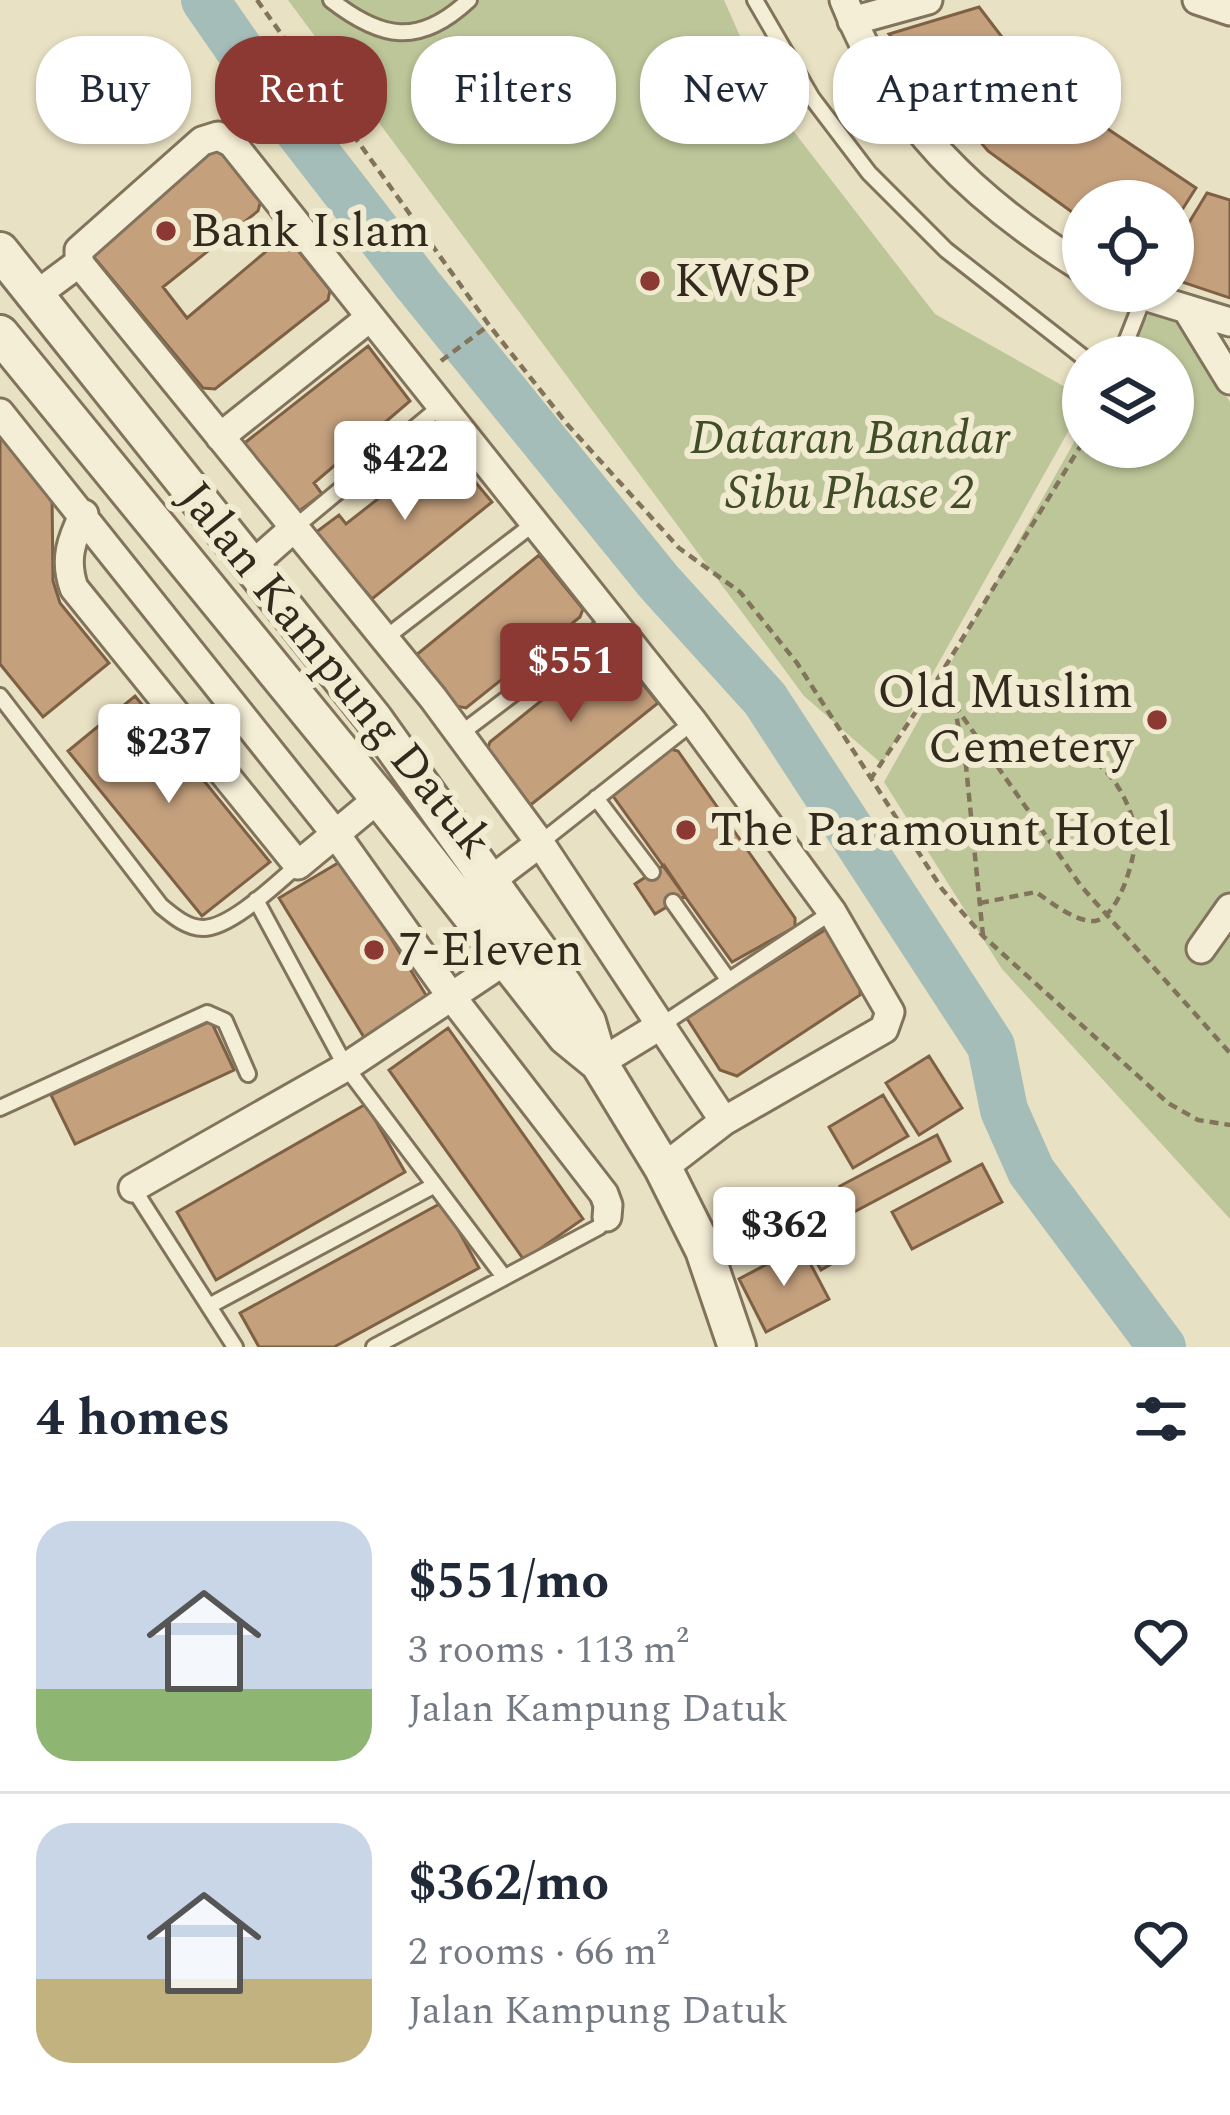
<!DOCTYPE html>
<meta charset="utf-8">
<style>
body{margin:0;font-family:Spectral,serif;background:#f6f6f7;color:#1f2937;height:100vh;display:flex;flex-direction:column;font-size:45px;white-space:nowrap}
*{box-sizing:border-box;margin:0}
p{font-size:39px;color:#747a83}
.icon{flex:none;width:66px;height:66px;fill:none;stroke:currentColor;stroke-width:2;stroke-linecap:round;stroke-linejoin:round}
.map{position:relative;height:1347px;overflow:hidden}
.sheet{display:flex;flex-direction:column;background:#fff;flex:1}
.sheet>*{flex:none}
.top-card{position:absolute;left:36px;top:36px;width:1158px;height:108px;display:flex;gap:24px}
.controls{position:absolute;left:1062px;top:180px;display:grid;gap:24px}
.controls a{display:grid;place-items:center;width:132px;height:132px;border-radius:50%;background:#fff;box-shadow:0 3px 9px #0004;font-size:60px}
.price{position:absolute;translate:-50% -102px;padding:0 27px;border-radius:12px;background:#fff;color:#222;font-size:39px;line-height:78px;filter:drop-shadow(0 3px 6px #0008)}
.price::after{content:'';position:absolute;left:50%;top:72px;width:36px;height:27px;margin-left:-18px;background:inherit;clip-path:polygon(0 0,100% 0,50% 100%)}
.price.on{background:#8b3932;color:#fff}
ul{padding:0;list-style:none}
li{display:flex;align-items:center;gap:36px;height:300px;padding:0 36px}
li+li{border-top:3px solid #e0e1e3}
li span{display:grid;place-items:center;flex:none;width:336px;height:240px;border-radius:36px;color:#555}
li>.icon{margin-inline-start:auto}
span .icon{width:144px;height:144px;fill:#fffc;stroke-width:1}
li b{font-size:51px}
h2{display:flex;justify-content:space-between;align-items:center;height:144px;padding:0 36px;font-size:51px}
.pill{padding:0 42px;border-radius:48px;background:#fff;box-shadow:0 3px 9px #0004;font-size:42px;line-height:108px}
.pill.on{background:#8b3932;color:#fff}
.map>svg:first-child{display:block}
.green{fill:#bdc699}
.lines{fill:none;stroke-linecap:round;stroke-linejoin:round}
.river{stroke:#a5bdb8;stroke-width:48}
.building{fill:#c4a07d;stroke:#7e6044;stroke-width:3}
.service-casing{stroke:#82735c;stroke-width:20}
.minor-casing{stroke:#82735c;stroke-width:33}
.tertiary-casing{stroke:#82735c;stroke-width:42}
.path{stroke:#82735c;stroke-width:4.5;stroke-dasharray:9 6;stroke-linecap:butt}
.service{stroke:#f5eed6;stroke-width:14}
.minor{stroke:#f5eed6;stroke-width:27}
.tertiary{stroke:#f5eed6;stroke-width:36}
.poi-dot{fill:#8b3932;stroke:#f1ebd2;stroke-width:4.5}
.labels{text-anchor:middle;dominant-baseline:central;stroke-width:12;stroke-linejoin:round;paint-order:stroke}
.poi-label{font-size:48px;fill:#332a1e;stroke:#f1ebd2;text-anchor:start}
.park-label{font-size:48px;font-style:italic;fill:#414d27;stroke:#f1ebd2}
.street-label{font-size:48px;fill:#332a1e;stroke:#f1ebd2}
</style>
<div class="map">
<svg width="1230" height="1347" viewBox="0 0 1230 1347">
<rect width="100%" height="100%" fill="#e9e1c3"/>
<path class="green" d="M 288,0 L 724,0 L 767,97 L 935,314 L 1083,397 L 1083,405 L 882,764 L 804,696 Z
M 1161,294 L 1230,402 L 1230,1219 L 1002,969 L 884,782 L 1083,426 L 1083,447 L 1173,447 L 1173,357 L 1124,357 Z"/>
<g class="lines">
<path class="river" d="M 205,0 L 268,91 L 418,285 L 659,582 L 765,699 L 991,1046 L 1004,1110 L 1031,1171 L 1162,1347"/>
</g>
<path class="building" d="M 979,7 L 1021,62 L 1069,103 L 1196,188 L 1173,224 L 1173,201 L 1083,201 L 1083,220 L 988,151 L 889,34 Z
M 212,149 L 222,152 L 261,200 L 258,211 L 163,287 L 187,318 L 282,238 L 292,243 L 330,290 L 328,300 L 215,389 L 203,388 L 93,256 L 97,245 Z
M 1207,193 L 1230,200 L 1230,298 L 1173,279 L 1173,249 Z
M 368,346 L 410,401 L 314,483 L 322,494 L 298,512 L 242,445 Z
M 0,425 L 52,493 L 53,581 L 60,603 L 109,663 L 43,717 L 0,664 Z
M 445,446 L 492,502 L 372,599 L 315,533 L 339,515 L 346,524 Z
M 539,555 L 583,609 L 580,617 L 466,708 L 456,706 L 415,656 Z
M 604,650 L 616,650 L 658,703 L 528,807 L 487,750 L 490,742 Z
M 135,696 L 270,862 L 202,916 L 68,751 Z
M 670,749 L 678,751 L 795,918 L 795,927 L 732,962 L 613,796 Z
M 343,860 L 429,1000 L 365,1039 L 279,898 Z
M 664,865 L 685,896 L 655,914 L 635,884 Z
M 828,928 L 860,980 L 860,995 L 737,1076 L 720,1070 L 686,1017 Z
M 211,1021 L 234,1070 L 75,1144 L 51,1095 Z
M 448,1028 L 583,1219 L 524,1260 L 389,1070 Z
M 929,1056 L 962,1108 L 919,1135 L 886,1083 Z
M 883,1095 L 908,1136 L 853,1168 L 829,1127 Z
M 366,1104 L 405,1172 L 216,1280 L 177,1212 Z
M 937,1135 L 950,1161 L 854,1212 L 840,1186 Z
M 982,1164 L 1002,1202 L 912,1249 L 892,1212 Z
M 443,1202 L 479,1268 L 334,1347 L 259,1347 L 240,1313 Z
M 838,1232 L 850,1253 L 821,1270 L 809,1249 Z
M 801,1246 L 829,1299 L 766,1332 L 739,1279 Z"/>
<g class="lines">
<g class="service-casing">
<path id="service" d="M 331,0 C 381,39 419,47 469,0
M 755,0 L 812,98 L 869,173 L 946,250 L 1083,357
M 1113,357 L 1126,342 L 1143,299
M 294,528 L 440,407
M 384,639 L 532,525
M 0,696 L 161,906 C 173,916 187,928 203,928 C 231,928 277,883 298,865
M 460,734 L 612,619
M 596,798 L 652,872
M 540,843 L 693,722
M 256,900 L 346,1067 L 504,1277
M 673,902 L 727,978
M 663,1024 L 832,912
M 0,1108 L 207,1013 L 225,1021 L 248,1074
M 133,1188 L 235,1347
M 209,1306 L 435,1185
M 374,1347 L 599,1227 L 607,1217"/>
</g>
<g class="minor-casing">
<path id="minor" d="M 844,0 C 892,122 974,200 1083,268
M 1197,0 L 1230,11
M 852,21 L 928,0
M 79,263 L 79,250 L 202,141 L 218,136 L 232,143 L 693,722 L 832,912 L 890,1012 L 884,1029 L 724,1121 L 663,1168
M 79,263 L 433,698 L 540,843 L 724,1121
M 1128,291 L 1230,322
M 36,295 L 79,263
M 1189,313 L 1230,380
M 0,413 L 335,833 L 451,996 L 604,1194 L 608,1205 L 607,1217
M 220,437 L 368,319
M 84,514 C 71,540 64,560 74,588 L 298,865 L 379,798
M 250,567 L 294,528
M 490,881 L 540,843
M 1201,949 L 1230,908
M 599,1063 L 663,1024
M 133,1188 L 346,1067 L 506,960"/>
</g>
<g class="tertiary-casing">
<path id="tertiary" d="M 0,251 L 373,718 L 564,986 L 587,1022 L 599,1063 L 663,1168 L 704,1250 L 737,1347
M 0,334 L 379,798 L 566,1036 L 599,1063"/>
</g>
<path class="path" d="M 257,0 L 489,325 L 567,424 L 679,548 L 740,592 L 797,663 L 942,889 L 983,936 L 1168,1103 L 1198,1120 L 1230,1125
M 441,361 L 489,325
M 937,680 L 1081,886 L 1230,1053
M 954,704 L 966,766 L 983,936
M 870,780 L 937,680 L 1083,442
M 980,903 L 1036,892 C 1052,903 1075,922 1095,921 C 1119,918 1138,852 1135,831 C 1134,819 1125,797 1118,787 C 1107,768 1087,755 1069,743"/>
<use href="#service" class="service"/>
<use href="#minor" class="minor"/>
<use href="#tertiary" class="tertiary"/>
</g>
<g class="poi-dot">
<circle cx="166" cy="231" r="12"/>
<circle cx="650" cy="281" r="12"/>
<circle cx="1157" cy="720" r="12"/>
<circle cx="686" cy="830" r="12"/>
<circle cx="374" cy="950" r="12"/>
</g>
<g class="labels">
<g class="poi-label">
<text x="190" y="231">Bank Islam</text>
<text x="674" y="281">KWSP</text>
<text x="1133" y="692" text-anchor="end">Old Muslim<tspan x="1133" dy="55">Cemetery</tspan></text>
<text x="710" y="830">The Paramount Hotel</text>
<text x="398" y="950">7-Eleven</text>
</g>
<g class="park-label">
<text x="850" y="438">Dataran Bandar<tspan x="850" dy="55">Sibu Phase 2</tspan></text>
</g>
<g class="street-label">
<text transform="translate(335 670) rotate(51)">Jalan Kampung Datuk</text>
</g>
</g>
</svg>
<div class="controls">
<a><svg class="icon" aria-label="locate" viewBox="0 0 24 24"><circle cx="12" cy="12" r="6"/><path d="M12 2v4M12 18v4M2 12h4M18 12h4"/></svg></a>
<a><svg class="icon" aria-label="layers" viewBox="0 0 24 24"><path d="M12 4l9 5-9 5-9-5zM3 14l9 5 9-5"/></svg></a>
</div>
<b class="price" style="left:405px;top:523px">$422</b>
<b class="price on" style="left:571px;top:725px">$551</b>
<b class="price" style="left:169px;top:806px">$237</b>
<b class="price" style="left:784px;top:1289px">$362</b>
<div class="top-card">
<a class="pill">Buy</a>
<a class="pill on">Rent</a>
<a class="pill">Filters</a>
<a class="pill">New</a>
<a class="pill">Apartment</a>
</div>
</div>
<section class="sheet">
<h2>4 homes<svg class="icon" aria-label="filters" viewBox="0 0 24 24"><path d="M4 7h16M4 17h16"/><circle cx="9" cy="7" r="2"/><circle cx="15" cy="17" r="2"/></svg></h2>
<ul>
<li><span style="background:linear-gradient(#c9d6e8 70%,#8fb573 0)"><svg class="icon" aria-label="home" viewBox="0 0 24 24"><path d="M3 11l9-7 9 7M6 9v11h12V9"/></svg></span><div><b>$551/mo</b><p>3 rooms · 113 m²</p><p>Jalan Kampung Datuk</p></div><svg class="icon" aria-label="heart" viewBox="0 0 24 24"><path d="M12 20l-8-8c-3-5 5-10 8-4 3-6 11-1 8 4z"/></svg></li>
<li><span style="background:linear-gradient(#c9d6e8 65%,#c2b280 0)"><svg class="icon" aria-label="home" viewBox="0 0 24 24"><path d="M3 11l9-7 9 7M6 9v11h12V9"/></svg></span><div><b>$362/mo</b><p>2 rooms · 66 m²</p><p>Jalan Kampung Datuk</p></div><svg class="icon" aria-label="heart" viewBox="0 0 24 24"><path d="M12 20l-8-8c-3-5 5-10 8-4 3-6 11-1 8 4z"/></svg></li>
</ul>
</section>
